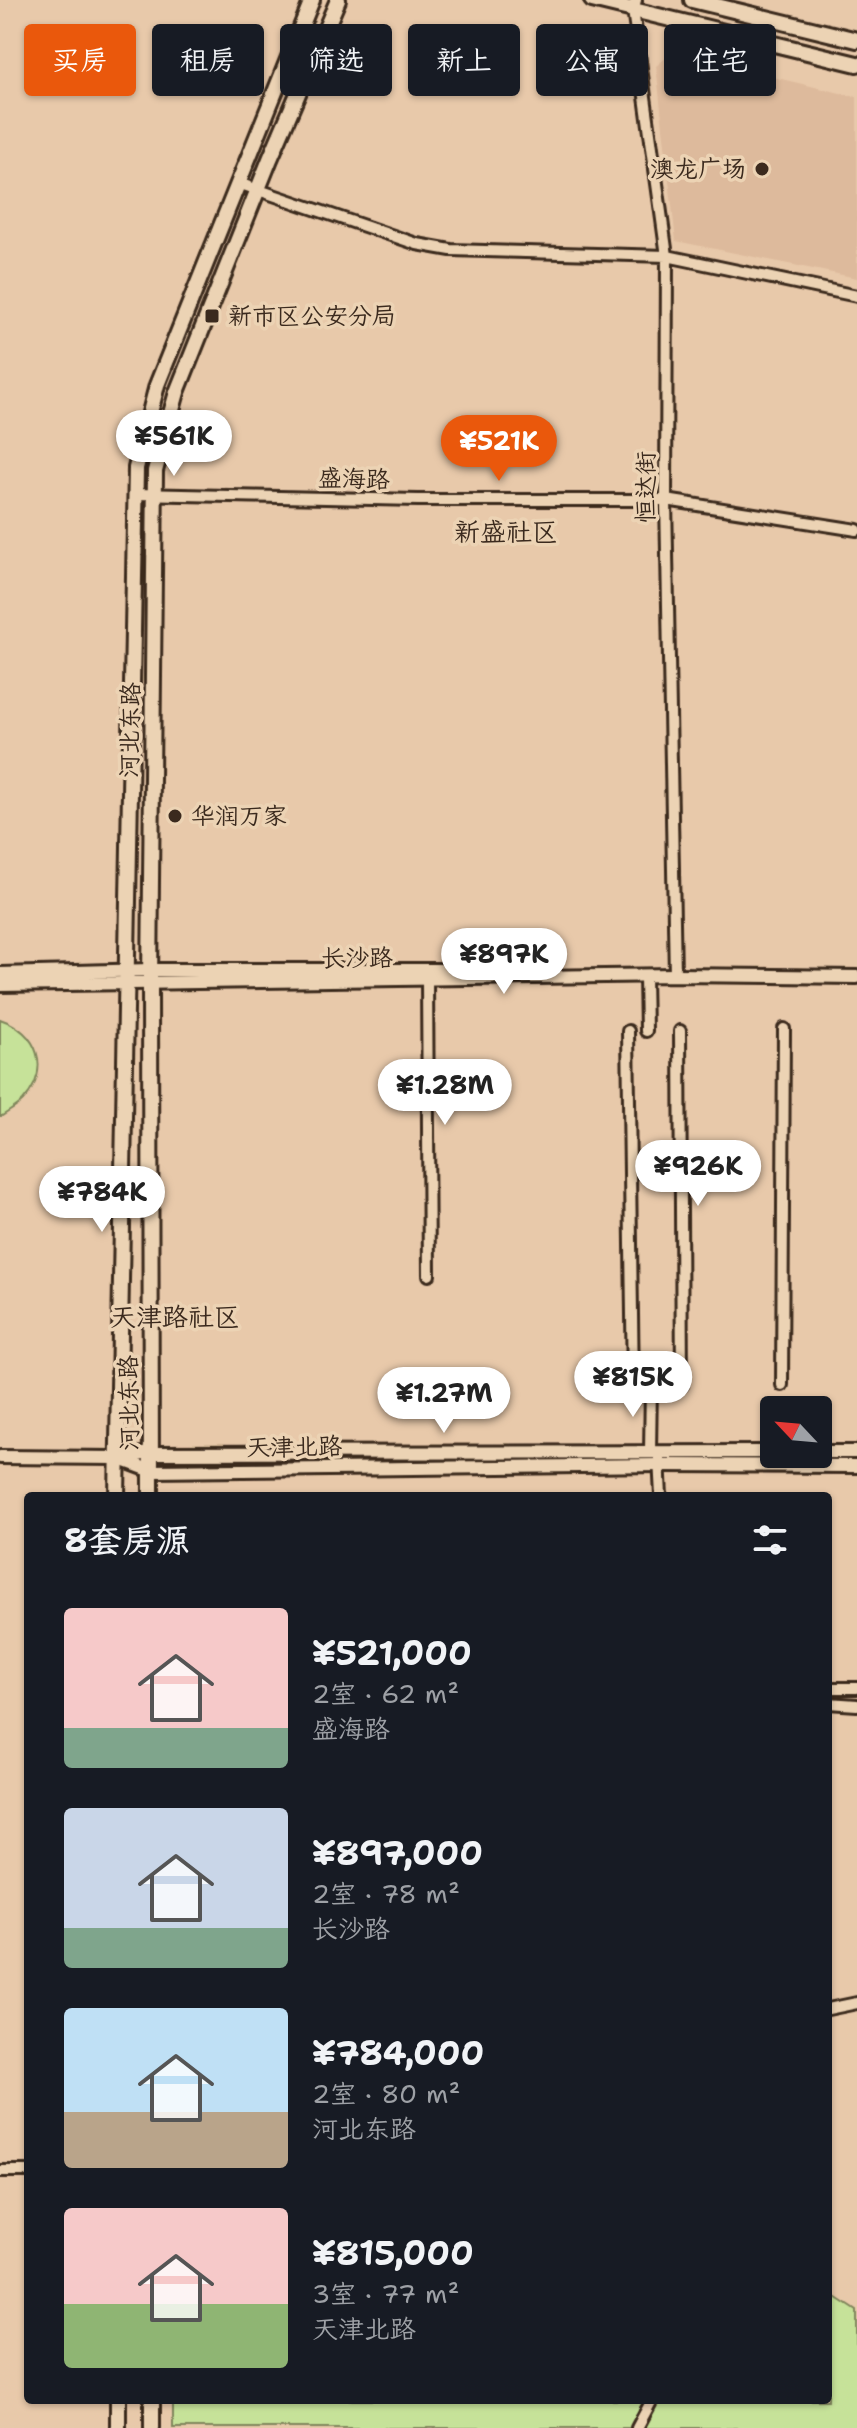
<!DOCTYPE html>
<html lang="zh">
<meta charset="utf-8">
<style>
body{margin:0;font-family:"Shantell Sans","LXGW WenKai TC",sans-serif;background:#242831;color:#f1f3f6;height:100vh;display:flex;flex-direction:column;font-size:30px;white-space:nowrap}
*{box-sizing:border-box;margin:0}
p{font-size:26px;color:#9ea1a6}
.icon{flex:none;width:44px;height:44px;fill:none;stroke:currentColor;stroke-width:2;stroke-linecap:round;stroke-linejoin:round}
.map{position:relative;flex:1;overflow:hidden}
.drawer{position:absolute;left:24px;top:1492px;width:808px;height:912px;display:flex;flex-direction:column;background:#171b24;border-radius:8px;box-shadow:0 2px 6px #0004}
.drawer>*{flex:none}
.banner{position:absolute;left:24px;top:24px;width:810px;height:72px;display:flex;gap:16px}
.needle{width:52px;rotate:296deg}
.buttons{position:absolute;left:760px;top:1396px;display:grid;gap:16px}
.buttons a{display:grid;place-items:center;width:72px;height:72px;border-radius:8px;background:#171b24;box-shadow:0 2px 6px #0004;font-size:40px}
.price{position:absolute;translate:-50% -68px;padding:0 18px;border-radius:28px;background:#fff;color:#222;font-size:26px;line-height:52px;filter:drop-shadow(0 2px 4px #0008)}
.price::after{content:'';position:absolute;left:50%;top:48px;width:24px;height:18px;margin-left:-12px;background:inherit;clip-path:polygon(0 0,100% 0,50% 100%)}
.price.on{background:#ea580c;color:#fff}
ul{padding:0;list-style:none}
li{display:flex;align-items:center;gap:24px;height:200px;padding:0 40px}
li span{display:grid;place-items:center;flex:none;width:224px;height:160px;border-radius:8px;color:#555}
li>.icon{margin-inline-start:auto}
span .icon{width:96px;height:96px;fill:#fffc;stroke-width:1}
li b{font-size:34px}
h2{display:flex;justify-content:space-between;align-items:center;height:96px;padding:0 40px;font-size:34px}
.chip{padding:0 28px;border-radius:8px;background:#171b24;box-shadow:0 2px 6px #0004;font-size:28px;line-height:72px}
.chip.on{background:#ea580c;color:#fff}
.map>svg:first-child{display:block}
.built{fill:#ddba9c}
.grass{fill:#c6e299;stroke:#80865c;stroke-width:2}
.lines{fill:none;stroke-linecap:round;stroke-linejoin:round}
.minor-casing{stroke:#3b2a1e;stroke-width:16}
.tertiary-casing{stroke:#3b2a1e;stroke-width:18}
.secondary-casing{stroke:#3b2a1e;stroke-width:20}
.minor{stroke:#ecd3b4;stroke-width:10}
.tertiary{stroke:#ecd3b4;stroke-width:12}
.secondary{stroke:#ecd3b4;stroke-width:14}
.poi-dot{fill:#3b2a1e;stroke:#ecd3b4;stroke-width:3}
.labels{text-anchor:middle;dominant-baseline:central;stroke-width:7;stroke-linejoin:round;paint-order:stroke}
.poi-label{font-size:24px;fill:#3b2a1e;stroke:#ecd3b4;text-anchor:start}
.street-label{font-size:24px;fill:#3b2a1e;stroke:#ecd3b4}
.neighbourhood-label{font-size:26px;fill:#3b2a1e;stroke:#ecd3b4}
</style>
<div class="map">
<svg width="857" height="2428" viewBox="0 0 857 2428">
<rect width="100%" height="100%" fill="#e8c9aa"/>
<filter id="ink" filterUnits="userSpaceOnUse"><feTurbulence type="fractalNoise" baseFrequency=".0125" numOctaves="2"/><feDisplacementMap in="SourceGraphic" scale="16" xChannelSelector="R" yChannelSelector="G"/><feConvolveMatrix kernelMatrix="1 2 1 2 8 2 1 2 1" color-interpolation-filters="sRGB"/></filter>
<g filter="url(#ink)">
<path class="built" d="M 672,53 L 857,97 L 857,278 L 676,241 L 656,66 Z"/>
<path class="grass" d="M 0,1019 C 38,1032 52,1069 23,1101 C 17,1107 9,1111 2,1116 L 0,1116 Z
M 828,2292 L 857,2311 L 857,2428 L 173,2428 L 173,2400 L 828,2400 Z"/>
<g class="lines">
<g class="minor-casing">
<path id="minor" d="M 636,0 L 633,10 L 667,256 L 666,500 L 675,975
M 238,183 L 417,244 L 451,250 L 667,256 L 857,296
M 135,494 L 418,500 L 666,500 L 857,530
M 645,976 L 646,1031
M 427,980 L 429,1275
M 628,1031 L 633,1385
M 680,1031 L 682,1385
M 782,1385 L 784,1029
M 650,1452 L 651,1385
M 659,1458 L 661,1496
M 828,1688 L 857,1688
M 828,1703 L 857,1705
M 828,2009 L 857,2003
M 0,2171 L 28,2171
M 637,2428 L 652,2400"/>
</g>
<g class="tertiary-casing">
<path id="tertiary" d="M 0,974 L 150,970 L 521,970
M 0,985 L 675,975 L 857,977
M 818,1452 L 857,1452
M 0,1457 L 117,1458 L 150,1453 L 774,1452
M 120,1459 L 152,1471 L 660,1465 L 857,1466"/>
</g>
<g class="secondary-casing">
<path id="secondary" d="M 592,0 L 857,64
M 692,0 L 857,40
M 117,1496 L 136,468 L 157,385 L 312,0
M 151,1496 L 150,983 L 155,471 L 177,392 L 270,159 L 338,0
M 118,2400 L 118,2428
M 152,2400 L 152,2428"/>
</g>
<use href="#minor" class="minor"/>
<use href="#tertiary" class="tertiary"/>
<use href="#secondary" class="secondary"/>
</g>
</g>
<g class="poi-dot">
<circle cx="762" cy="169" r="8"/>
<rect x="204" y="308" width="16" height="16" rx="4"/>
<circle cx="175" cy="816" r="8"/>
</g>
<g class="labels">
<g class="poi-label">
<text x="746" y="169" text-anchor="end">澳龙广场</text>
<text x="228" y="316">新市区公安分局</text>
<text x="191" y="816">华润万家</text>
</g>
<g class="street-label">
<text transform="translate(354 479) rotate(1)">盛海路</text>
<text transform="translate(646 487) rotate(-90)">恒达街</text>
<text transform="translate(130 730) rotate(-89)">河北东路</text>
<text x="357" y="958">长沙路</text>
<text transform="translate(129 1403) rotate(-91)">河北东路</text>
<text transform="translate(294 1447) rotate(-1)">天津北路</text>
</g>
<g class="neighbourhood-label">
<text x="506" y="531">新盛社区</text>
<text x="175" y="1316">天津路社区</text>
</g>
</g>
</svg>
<div class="buttons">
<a><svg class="needle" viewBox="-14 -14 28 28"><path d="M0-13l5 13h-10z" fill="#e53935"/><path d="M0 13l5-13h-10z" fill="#9ea1a6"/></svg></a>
</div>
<b class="price" style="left:174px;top:478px">¥561K</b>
<b class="price on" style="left:499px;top:483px">¥521K</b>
<b class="price" style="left:504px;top:996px">¥897K</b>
<b class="price" style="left:445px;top:1127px">¥1.28M</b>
<b class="price" style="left:698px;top:1208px">¥926K</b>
<b class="price" style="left:102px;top:1234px">¥784K</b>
<b class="price" style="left:633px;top:1419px">¥815K</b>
<b class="price" style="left:444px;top:1435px">¥1.27M</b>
<div class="banner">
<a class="chip on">买房</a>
<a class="chip">租房</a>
<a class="chip">筛选</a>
<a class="chip">新上</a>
<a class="chip">公寓</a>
<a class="chip">住宅</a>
</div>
<section class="drawer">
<h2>8套房源<svg class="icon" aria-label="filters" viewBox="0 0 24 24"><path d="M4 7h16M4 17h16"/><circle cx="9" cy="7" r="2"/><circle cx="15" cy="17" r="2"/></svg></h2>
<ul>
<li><span style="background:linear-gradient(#f6c9c9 75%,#7fa58c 0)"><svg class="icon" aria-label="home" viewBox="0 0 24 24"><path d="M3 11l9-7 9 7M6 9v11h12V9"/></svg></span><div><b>¥521,000</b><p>2室 · 62 m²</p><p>盛海路</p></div></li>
<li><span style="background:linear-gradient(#c9d6e8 75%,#7fa58c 0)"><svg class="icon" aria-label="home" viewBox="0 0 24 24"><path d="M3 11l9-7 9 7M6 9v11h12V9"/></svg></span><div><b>¥897,000</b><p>2室 · 78 m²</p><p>长沙路</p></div></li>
<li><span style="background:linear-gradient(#bfe0f5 65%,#b9a48a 0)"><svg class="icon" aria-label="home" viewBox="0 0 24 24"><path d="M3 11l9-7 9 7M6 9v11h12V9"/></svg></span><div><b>¥784,000</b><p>2室 · 80 m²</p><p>河北东路</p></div></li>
<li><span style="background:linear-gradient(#f6c9c9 60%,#8fb573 0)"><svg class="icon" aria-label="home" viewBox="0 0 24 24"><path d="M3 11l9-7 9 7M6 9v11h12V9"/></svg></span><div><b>¥815,000</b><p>3室 · 77 m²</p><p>天津北路</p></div></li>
</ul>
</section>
</div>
